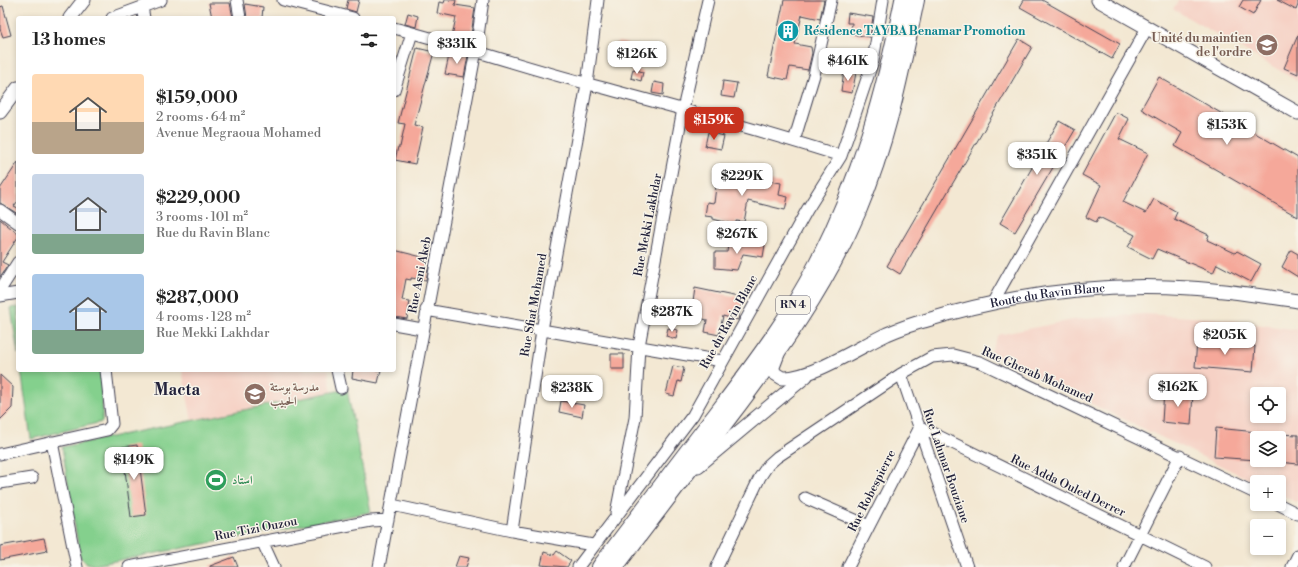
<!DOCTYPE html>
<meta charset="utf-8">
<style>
body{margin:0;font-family:"Libre Bodoni",Amiri,serif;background:#f2f2f2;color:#222;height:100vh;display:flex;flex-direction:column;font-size:15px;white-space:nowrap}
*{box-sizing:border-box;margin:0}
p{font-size:13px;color:#767676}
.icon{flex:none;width:22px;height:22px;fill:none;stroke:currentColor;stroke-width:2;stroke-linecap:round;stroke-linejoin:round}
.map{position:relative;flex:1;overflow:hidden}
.drawer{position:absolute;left:16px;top:16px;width:380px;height:356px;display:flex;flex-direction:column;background:#fff;border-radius:4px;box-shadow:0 2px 6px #0003}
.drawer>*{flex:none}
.buttons{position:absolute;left:1250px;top:387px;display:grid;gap:8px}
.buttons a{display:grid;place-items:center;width:36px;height:36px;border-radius:4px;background:#fff;box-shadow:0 2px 6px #0003;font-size:20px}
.price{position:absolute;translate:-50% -34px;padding:0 9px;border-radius:8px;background:#fff;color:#222;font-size:13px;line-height:26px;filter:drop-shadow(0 1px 2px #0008)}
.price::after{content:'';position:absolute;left:50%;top:24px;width:12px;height:9px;margin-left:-6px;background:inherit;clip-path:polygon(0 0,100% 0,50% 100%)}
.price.on{background:#c8321e;color:#fff}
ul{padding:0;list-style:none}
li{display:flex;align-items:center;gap:12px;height:100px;padding:0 16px}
li span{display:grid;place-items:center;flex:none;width:112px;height:80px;border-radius:4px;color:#555}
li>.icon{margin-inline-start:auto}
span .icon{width:48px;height:48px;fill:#fffc;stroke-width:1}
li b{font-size:17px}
h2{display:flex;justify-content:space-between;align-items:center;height:48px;padding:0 16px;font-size:17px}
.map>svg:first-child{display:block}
.built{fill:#f6d1c5;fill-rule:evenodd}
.green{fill:#84d08d;stroke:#537964}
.building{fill:#f5a89a}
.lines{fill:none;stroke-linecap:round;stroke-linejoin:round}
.minor-casing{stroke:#414052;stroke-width:13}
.major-casing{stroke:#414052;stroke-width:15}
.highway-casing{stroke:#414052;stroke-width:18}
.minor{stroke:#fff;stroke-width:11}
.major{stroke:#fff;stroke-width:13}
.highway{stroke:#fff;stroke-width:16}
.labels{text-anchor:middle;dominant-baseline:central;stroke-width:3;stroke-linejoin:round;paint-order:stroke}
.shield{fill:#f7f3e8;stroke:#62616f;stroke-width:1}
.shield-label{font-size:11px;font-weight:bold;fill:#22223b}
.culture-label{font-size:12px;font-weight:bold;fill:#0d838f;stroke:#f7f3e8;text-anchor:start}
.education-label{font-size:12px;font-weight:bold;fill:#785e54;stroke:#f7f3e8;text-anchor:end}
.street-label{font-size:12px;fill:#22223b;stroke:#f7f3e8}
.leisure-label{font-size:12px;font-weight:bold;fill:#27864d;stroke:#f7f3e8;text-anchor:start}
.district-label{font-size:16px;font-weight:bold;fill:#22223b;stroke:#f7f3e8}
</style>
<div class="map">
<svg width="1298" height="567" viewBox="0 0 1298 567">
<rect width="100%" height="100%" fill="#f7f3e8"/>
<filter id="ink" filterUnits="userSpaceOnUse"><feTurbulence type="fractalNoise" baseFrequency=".025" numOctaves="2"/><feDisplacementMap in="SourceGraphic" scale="8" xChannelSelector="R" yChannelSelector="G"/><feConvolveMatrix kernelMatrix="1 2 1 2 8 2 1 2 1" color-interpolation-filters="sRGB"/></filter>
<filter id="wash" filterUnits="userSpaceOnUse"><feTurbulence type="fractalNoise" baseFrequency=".012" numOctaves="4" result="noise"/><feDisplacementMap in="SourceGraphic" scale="16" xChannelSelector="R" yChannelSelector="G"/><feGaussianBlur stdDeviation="0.9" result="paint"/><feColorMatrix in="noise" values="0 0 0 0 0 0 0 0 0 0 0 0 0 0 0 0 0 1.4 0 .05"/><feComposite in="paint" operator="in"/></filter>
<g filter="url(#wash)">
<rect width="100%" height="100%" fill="#f3e8d3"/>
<path class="built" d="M 1179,0 L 1298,0 L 1298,81 L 1173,9 Z
M 1144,314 L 1220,319 L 1298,330 L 1298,503 L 1279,494 L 1279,482 L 1257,483 L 990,355 L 998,335 L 1073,320 ZM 1257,394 L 1279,394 L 1279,416 L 1257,416 ZM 1257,438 L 1279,438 L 1279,460 L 1257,460 Z
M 182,370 L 328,370 L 332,393 L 192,421 Z"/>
<path class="green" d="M 18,307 L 18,354 L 11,308 Z
M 21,370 L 101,370 L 103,385 L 102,422 L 31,439 Z
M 347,389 L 371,512 L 94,565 L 87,563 L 80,557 L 62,447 Z"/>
<g id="blocks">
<path class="building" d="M 348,0 L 359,0 L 356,12 L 346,9 Z
M 445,0 L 456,0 L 455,5 L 475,8 L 470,42 L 452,37 L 456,17 L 437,13 L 439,2 L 444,3 Z
M 784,0 L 824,0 L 820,19 L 802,15 L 795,44 L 811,47 L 812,53 L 808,70 L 790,67 L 787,80 L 768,76 Z
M 1024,0 L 1042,0 L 1120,44 L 1112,59 L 1020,7 Z
M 1243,0 L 1261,0 L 1253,15 L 1239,7 Z
M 1277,0 L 1298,0 L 1298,5 L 1296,10 Z
M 209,3 L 230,3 L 233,18 L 212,18 Z
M 245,4 L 263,7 L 262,18 L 247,18 Z
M 3,6 L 11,35 L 3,37 L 0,29 L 0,7 Z
M 408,13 L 418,16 L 416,27 L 405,24 Z
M 848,13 L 873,17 L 870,37 L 851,34 L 852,23 L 847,23 Z
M 1298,35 L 1298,74 L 1284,68 Z
M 1019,39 L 1032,47 L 900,274 L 887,266 Z
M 618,42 L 628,44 L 626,56 L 616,55 Z
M 417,48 L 434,52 L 414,125 L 423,127 L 415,164 L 395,160 L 398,147 L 400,147 L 405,124 L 398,123 Z
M 450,51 L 468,56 L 464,77 L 445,74 Z
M 633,69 L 643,72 L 641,81 L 631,78 Z
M 844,71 L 856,73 L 852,93 L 841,91 Z
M 1159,77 L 1298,158 L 1298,217 L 1175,146 L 1182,133 L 1141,109 Z
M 723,81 L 737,83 L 734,98 L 721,96 Z
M 654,82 L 664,84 L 663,95 L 652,93 Z
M 1116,112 L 1129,119 L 1119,139 L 1148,153 L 1123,202 L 1146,213 L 1154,199 L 1177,212 L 1174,219 L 1209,235 L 1207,240 L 1235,253 L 1237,251 L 1261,264 L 1251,282 L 1217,264 L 1213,273 L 1157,249 L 1152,259 L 1128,247 L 1135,235 L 1099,217 L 1096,222 L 1086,217 L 1101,185 L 1082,175 Z
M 1059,121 L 1075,130 L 1015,232 L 1000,223 Z
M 708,132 L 724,136 L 721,149 L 705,146 Z
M 18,162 L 18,201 L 14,206 L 18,208 L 18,214 L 0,203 L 0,189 Z
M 722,166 L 731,167 L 730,174 L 781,183 L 779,195 L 788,197 L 785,210 L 748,201 L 744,222 L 736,221 L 736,225 L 713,219 L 713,217 L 705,216 L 707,202 L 714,203 L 716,187 L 719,188 Z
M 0,219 L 18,234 L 18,237 L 2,262 L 8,265 L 0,277 Z
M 738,242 L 765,245 L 763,257 L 743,254 L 737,270 L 715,268 L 715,252 L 727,252 L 728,245 L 737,246 Z
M 394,250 L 430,259 L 426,280 L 411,278 L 411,280 L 406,279 L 402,300 L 410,301 L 407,319 L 394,317 Z
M 1291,250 L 1298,254 L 1298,277 L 1282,267 Z
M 695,288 L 743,298 L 738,320 L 723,316 L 719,335 L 705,332 L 707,320 L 691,316 Z
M 668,328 L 678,330 L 676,339 L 666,336 Z
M 1197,341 L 1255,346 L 1253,372 L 1195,367 Z
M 611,354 L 624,354 L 624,369 L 611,369 Z
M 673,366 L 684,368 L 681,382 L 678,381 L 674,396 L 666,394 Z
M 353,370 L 381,370 L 378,383 L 352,378 Z
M 0,375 L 13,387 L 12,408 L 0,420 Z
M 1164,390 L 1193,393 L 1191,425 L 1162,422 Z
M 561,401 L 584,405 L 582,417 L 559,412 Z
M 1216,428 L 1257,432 L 1257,460 L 1214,457 Z
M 1279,434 L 1298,435 L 1298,464 L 1279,462 Z
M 137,445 L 146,515 L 131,517 L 122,447 Z
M 44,538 L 47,551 L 0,560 L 0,546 Z
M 557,551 L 571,561 L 567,567 L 541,565 L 544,552 L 554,555 Z
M 459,556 L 469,558 L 466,567 L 455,567 Z
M 234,557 L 238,567 L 210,567 L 210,566 Z"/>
</g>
</g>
<g filter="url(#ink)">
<use href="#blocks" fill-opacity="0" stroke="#414052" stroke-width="1"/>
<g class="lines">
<g class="minor-casing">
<path id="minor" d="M 237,0 L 240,18
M 283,0 L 353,18
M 142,7 L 144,18
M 112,18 L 161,0
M 394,28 C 460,45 523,67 589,84 C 673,107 758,129 841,156
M 394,90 L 412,33
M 794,141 L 814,75 L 831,0
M 0,210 L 18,223
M 0,290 L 18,262
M 0,296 L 18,293
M 993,302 L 1147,28
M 426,310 L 722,361
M 394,324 L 422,329
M 337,370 L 341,388
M 901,374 L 967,567
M 52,442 L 77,567
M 0,454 L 107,430 L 112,424 L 106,370
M 0,483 L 32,478
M 805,498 L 869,526
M 1278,504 L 1298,514
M 392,505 L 512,531 L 593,545
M 616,513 L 635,418 L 639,346 L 683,109 L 708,0
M 512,531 L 542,330 L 587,84 L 598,0
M 262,541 L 274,567
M 129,567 L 371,521 L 388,520
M 379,567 L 476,50 L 483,0
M 578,567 L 693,415 L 807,210 L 841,156 L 873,61 L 883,0
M 717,567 L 760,477 L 768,465 L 777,457 L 901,374 L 932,357 L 953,355 L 980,362 L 1257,494
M 848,567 L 920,427 L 1205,567
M 1124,567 L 1180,456
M 1292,567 L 1298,555"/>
</g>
<g class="major-casing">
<g id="major">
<path d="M 1098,0 L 1298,113"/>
<path d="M 70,18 L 84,0"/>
<path d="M 0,112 L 18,88"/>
<path id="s1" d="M 778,354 L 773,367 L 774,373 L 782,378 C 809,380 861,346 887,334 C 899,329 912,324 924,321 C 1009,295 1101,282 1190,288 C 1226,290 1262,296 1298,301"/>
<path d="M 698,466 L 806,376"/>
</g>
</g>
<g class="highway-casing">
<path id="highway" d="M 600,567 C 638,517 676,466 715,416 C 752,367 789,319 817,264 C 861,177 884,95 903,0
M 615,567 C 653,517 692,466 730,416 C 780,350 825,288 858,211 C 887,143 901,72 916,0"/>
</g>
<use href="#minor" class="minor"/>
<use href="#major" class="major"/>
<use href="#highway" class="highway"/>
</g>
</g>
<defs>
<g id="building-disc" transform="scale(1.15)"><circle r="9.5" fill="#0f9aa8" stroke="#f7f3e8"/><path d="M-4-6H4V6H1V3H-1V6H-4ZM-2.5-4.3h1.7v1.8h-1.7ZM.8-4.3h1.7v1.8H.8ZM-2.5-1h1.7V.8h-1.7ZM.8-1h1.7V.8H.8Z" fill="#fff"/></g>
<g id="university-disc" transform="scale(1.15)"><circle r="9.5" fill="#8d6e63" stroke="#f7f3e8"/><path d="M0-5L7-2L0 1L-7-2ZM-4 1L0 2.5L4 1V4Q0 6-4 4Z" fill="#fff"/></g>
<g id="school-disc" transform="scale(1.15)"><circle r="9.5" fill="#8d6e63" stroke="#f7f3e8"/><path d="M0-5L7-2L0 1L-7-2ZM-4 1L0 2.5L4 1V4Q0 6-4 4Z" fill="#fff"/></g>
<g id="stadium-disc" transform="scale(1.15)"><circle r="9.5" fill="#2e9e5b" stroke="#f7f3e8"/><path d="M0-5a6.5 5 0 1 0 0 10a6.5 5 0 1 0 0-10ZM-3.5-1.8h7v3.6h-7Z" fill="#fff"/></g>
</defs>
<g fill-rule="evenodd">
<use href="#building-disc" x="788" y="31"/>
<use href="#university-disc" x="1267" y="45"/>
<use href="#school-disc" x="255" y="394"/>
<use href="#stadium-disc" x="216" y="480"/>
</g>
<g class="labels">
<rect class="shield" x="776" y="296" width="34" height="18" rx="3"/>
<g class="shield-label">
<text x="793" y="305">RN 4</text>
</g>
<g class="culture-label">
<text x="804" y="31">Résidence TAYBA Benamar Promotion</text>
</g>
<g class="education-label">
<text x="1252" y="38">Unité du maintien<tspan x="1252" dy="14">de l'ordre</tspan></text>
<text x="270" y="387" text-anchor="start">مدرسة بوستة<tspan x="270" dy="14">الحبيب</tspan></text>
</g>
<g class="street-label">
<text transform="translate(648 225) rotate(-79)">Rue Mekki Lakhdar</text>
<text transform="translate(420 275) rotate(-79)">Rue Asni Akeb</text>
<text stroke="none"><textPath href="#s1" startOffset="310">Route du Ravin Blanc</textPath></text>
<text transform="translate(534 305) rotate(-80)">Rue Sfiat Mohamed</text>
<text transform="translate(729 322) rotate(-61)">Rue du Ravin Blanc</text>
<text transform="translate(1037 375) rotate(24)">Rue Gherab Mohamed</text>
<text transform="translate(946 466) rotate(71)">Rue Lahmar Bouziane</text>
<text transform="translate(1068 486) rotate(26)">Rue Adda Ouled Derrer</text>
<text transform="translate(872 491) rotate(-63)">Rue Robespierre</text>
<text transform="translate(256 529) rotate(-11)">Rue Tizi Ouzou</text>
</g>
<g class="leisure-label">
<text x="232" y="480">استاد</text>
</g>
<g class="district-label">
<text x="177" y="390">Macta</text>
</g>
</g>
</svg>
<div class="buttons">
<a><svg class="icon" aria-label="locate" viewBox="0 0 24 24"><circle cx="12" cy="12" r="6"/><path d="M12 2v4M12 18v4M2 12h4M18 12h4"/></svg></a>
<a><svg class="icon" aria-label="layers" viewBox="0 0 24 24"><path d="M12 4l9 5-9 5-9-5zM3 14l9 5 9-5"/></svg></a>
<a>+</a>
<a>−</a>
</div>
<b class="price" style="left:457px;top:65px">$331K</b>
<b class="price" style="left:637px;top:75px">$126K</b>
<b class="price" style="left:848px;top:82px">$461K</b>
<b class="price on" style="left:714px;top:141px">$159K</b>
<b class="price" style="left:1227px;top:146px">$153K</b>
<b class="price" style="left:1037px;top:176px">$351K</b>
<b class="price" style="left:742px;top:197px">$229K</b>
<b class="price" style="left:737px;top:255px">$267K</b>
<b class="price" style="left:672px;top:333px">$287K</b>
<b class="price" style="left:1225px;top:356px">$205K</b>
<b class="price" style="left:1178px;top:408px">$162K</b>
<b class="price" style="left:572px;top:409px">$238K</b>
<b class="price" style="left:134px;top:481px">$149K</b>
<section class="drawer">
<h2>13 homes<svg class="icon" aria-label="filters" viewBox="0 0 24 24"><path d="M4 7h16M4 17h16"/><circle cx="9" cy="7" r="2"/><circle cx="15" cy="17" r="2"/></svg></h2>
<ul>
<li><span style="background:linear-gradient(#ffd9b3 60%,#b9a48a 0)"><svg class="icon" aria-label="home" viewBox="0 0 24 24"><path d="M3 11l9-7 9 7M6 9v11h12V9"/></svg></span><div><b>$159,000</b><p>2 rooms · 64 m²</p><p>Avenue Megraoua Mohamed</p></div></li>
<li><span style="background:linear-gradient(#c9d6e8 75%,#7fa58c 0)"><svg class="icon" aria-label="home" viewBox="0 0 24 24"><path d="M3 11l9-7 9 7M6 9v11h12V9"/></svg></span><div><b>$229,000</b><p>3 rooms · 101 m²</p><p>Rue du Ravin Blanc</p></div></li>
<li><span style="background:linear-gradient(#a9c7e8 70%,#7fa58c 0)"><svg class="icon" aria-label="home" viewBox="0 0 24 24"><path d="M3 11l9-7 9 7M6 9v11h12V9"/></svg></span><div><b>$287,000</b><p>4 rooms · 128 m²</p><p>Rue Mekki Lakhdar</p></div></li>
</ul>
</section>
</div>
